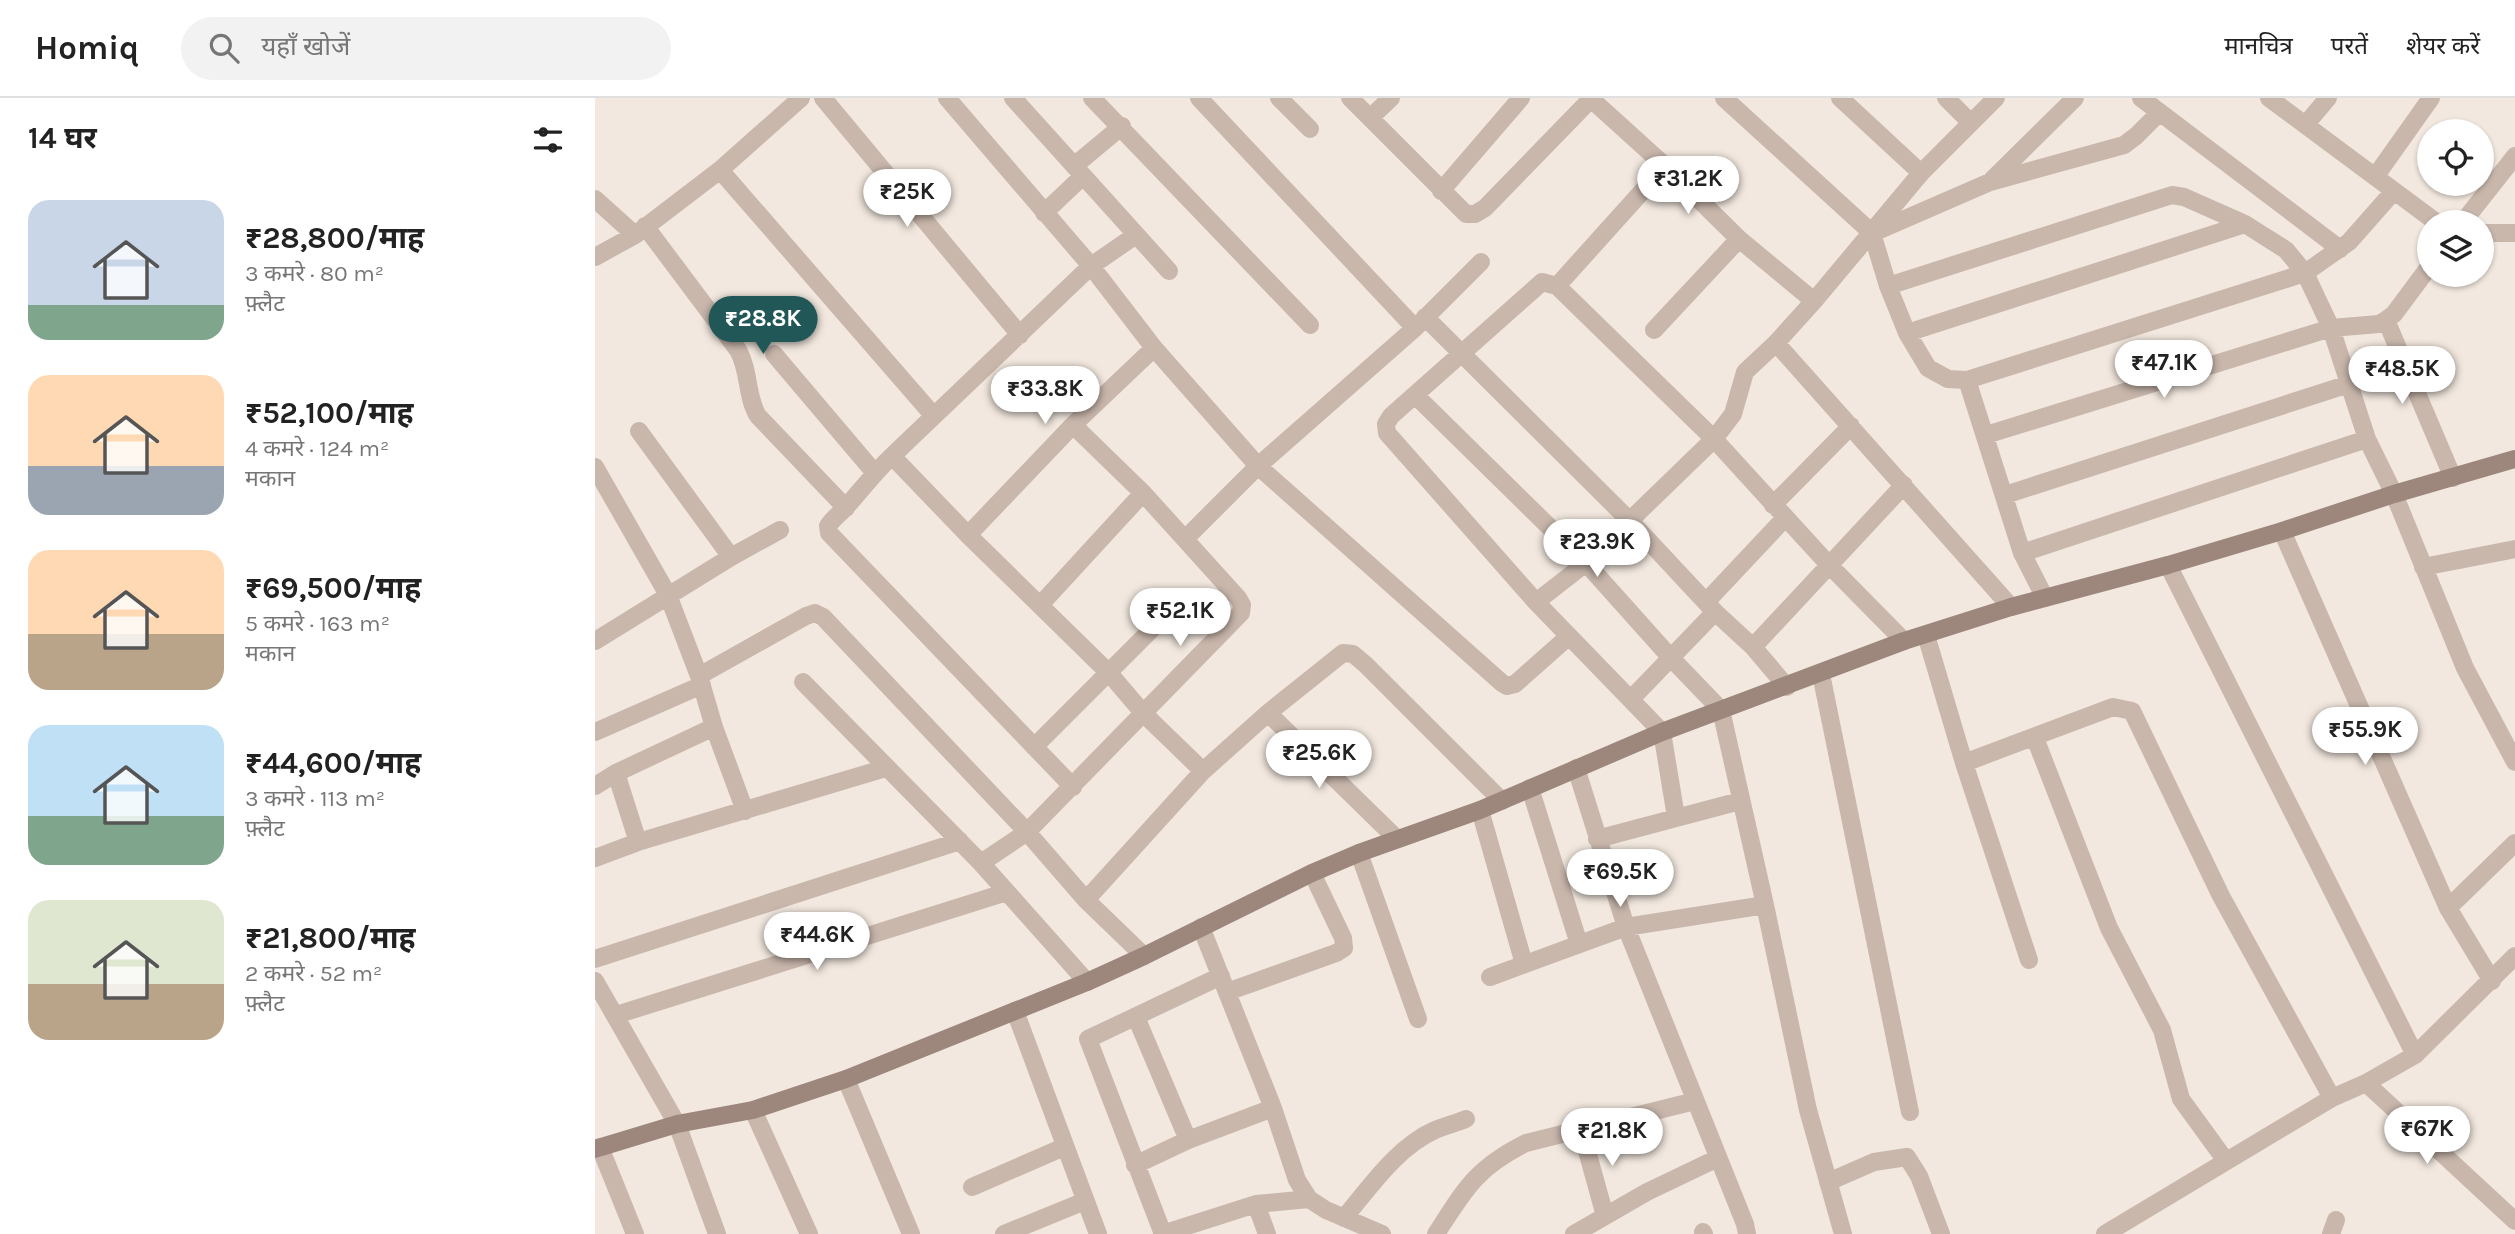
<!DOCTYPE html>
<html lang="hi">
<meta charset="utf-8">
<style>
body{margin:0;font-family:Karla,"Noto Sans Devanagari",sans-serif;background:#f2f2f2;color:#222;height:100vh;display:flex;flex-direction:column;font-size:26px;white-space:nowrap}
*{box-sizing:border-box;margin:0}
p{font-size:23px;color:#767676}
.icon{flex:none;width:38px;height:38px;fill:none;stroke:currentColor;stroke-width:2;stroke-linecap:round;stroke-linejoin:round}
.map{position:relative;flex:1;overflow:hidden}
.panel{display:flex;flex-direction:column;background:#fff;width:595px}
.panel>*{flex:none}
.tools{position:absolute;left:1822px;top:21px;display:grid;gap:14px}
.tools a{display:grid;place-items:center;width:77px;height:77px;border-radius:50%;background:#fff;box-shadow:0 2px 5px #0004;font-size:35px}
.price{position:absolute;translate:-50% -60px;padding:0 16px;border-radius:24px;background:#fff;color:#222;font-size:23px;line-height:46px;filter:drop-shadow(0 2px 4px #0008)}
.price::after{content:'';position:absolute;left:50%;top:42px;width:21px;height:16px;margin-left:-10px;background:inherit;clip-path:polygon(0 0,100% 0,50% 100%)}
.price.on{background:#225757;color:#fff}
ul{padding:0;list-style:none}
li{display:flex;align-items:center;gap:21px;height:175px;padding:0 28px}
li span{display:grid;place-items:center;flex:none;width:196px;height:140px;border-radius:21px;color:#555}
li>.icon{margin-inline-start:auto}
span .icon{width:84px;height:84px;fill:#fffc;stroke-width:1}
li b{font-size:30px}
h2{display:flex;justify-content:space-between;align-items:center;height:84px;padding:0 28px;font-size:30px}
header{display:flex;align-items:center;gap:42px;box-sizing:border-box;height:98px;padding:0 35px;background:#fff;border-bottom:2px solid #e0e0e0}
header strong{font-size:33px}
nav{display:flex;gap:38px;margin-inline-start:auto;font-size:24px}
.search{width:490px;height:63px;background:#f2f2f2;display:flex;align-items:center;gap:18px;box-sizing:border-box;padding:0 24px;border-radius:38px;color:#767676;font-size:26px}
main{display:flex;flex:1;min-height:0}
.map>svg:first-child{display:block}
.lines{fill:none;stroke-linecap:round;stroke-linejoin:round}
.street{stroke:#c9b7ac;stroke-width:18}
.secondary{stroke:#9d877d;stroke-width:18}
</style>
<header>
<strong>Homiq</strong>
<div class="search"><svg class="icon" aria-label="search" viewBox="0 0 24 24"><circle cx="10" cy="10" r="6"/><path d="M15 15l6 6"/></svg>यहाँ खोजें</div>
<nav><a>मानचित्र</a><a>परतें</a><a>शेयर करें</a></nav>
</header>
<main>
<section class="panel">
<h2>14 घर<svg class="icon" aria-label="filters" viewBox="0 0 24 24"><path d="M4 7h16M4 17h16"/><circle cx="9" cy="7" r="2"/><circle cx="15" cy="17" r="2"/></svg></h2>
<ul>
<li><span style="background:linear-gradient(#c9d6e8 75%,#7fa58c 0)"><svg class="icon" aria-label="home" viewBox="0 0 24 24"><path d="M3 11l9-7 9 7M6 9v11h12V9"/></svg></span><div><b>₹28,800/माह</b><p>3 कमरे · 80 m²</p><p>फ़्लैट</p></div></li>
<li><span style="background:linear-gradient(#ffd9b3 65%,#9aa5b1 0)"><svg class="icon" aria-label="home" viewBox="0 0 24 24"><path d="M3 11l9-7 9 7M6 9v11h12V9"/></svg></span><div><b>₹52,100/माह</b><p>4 कमरे · 124 m²</p><p>मकान</p></div></li>
<li><span style="background:linear-gradient(#ffd9b3 60%,#b9a48a 0)"><svg class="icon" aria-label="home" viewBox="0 0 24 24"><path d="M3 11l9-7 9 7M6 9v11h12V9"/></svg></span><div><b>₹69,500/माह</b><p>5 कमरे · 163 m²</p><p>मकान</p></div></li>
<li><span style="background:linear-gradient(#bfe0f5 65%,#7fa58c 0)"><svg class="icon" aria-label="home" viewBox="0 0 24 24"><path d="M3 11l9-7 9 7M6 9v11h12V9"/></svg></span><div><b>₹44,600/माह</b><p>3 कमरे · 113 m²</p><p>फ़्लैट</p></div></li>
<li><span style="background:linear-gradient(#dfe7d0 60%,#b9a48a 0)"><svg class="icon" aria-label="home" viewBox="0 0 24 24"><path d="M3 11l9-7 9 7M6 9v11h12V9"/></svg></span><div><b>₹21,800/माह</b><p>2 कमरे · 52 m²</p><p>फ़्लैट</p></div></li>
</ul>
</section>
<div class="map">
<svg width="1920" height="1136" viewBox="0 0 1920 1136">
<rect width="100%" height="100%" fill="#f2e8df"/>
<g class="lines">
<path class="street" d="M 228,0 L 425,237
M 352,0 L 496,168 L 559,250 L 663,368 L 907,585 L 912,588 L 920,586 L 973,539
M 418,0 L 574,173
M 497,0 L 715,227
M 604,0 L 820,230
M 684,0 L 715,31
M 755,0 L 871,116 L 880,116 L 890,110 L 996,1
M 995,0 L 1070,68 L 1144,141 L 1219,203
M 1129,0 L 1277,135 L 1293,188 L 1312,235 L 1333,270 L 1353,281 L 1372,282 L 1710,175 L 1754,144 L 1799,93
M 1245,0 L 1326,75
M 1351,0 L 1375,24
M 1546,0 L 1745,151
M 1674,0 L 1841,124
M 775,20 L 796,0
M 1711,26 L 1733,0
M 479,68 L 527,28
M 125,72 L 338,317
M 1780,79 L 1836,0
M 1397,82 L 1480,0
M 846,93 L 926,0
M 0,101 L 40,137
M 449,115 L 488,78
M 1868,124 L 1920,58
M 50,128 L 143,252 C 155,273 151,299 163,318 L 251,410
M 1280,134 L 1395,84 L 1529,47 L 1541,38 L 1565,14
M 1886,135 L 1920,135
M 541,137 L 496,168 L 297,358 L 373,437 L 514,575 L 549,616 L 608,673
M 0,159 L 40,137 L 125,72 L 206,0
M 962,188 L 1070,68
M 1293,188 L 1577,97 L 1589,99 L 1650,126 L 1691,152 L 1710,175 L 1736,230 L 1772,341 L 1799,396 L 1870,570 L 1920,664
M 830,219 L 1035,423 L 1120,514 L 1158,549 L 1192,589
M 1791,222 L 1858,380
M 1059,232 L 1144,141
M 1312,235 L 1650,126
M 1181,245 L 1416,509
M 179,256 L 279,374
M 1372,282 L 1427,455 L 1450,500
M 820,297 L 991,465 L 1076,560 L 1126,612 L 1170,807 L 1213,1012 L 1248,1136
M 44,333 L 136,459
M 1391,337 L 1736,230 L 1784,226 L 1791,222 L 1799,216 L 1834,169
M 297,358 C 280,374 267,391 252,408 C 246,415 238,420 233,428 L 234,435 L 478,689
M 0,369 L 73,497 L 104,578 L 119,629 L 150,713
M 1410,397 L 1754,286
M 1178,407 L 1256,328
M 1687,433 L 1853,810 L 1897,883
M 373,437 L 478,327 L 559,250
M 590,441 L 663,368 L 820,230 L 886,164
M 1427,455 L 1772,341
M 1573,467 L 1820,957
M 1828,469 L 1920,451
M 941,504 L 991,465 L 1119,341 L 1138,316 L 1150,274 L 1181,245 L 1219,203 L 1326,75 L 1401,0
M 1111,504 L 1190,420
M 446,506 L 548,395
M 1331,537 L 1369,665 L 1434,862
M 0,543 L 136,459 L 185,432
M 1158,549 L 1309,387
M 1226,576 L 1315,1014
M 104,578 L 211,518 L 220,515 L 228,519 L 432,734 L 491,802 L 549,858
M 208,584 L 386,765 L 492,884
M 1036,601 L 1120,514
M 673,615 L 802,741
M 0,634 L 107,587
M 1440,640 L 1514,830 L 1567,932 L 1586,1001 L 1631,1063
M 439,649 L 573,515
M 1369,665 L 1518,609 L 1537,613 L 1626,798 L 1737,1000
M 981,670 L 1031,829 L 1150,1126 L 1152,1136
M 21,675 L 43,744
M 0,688 L 21,675 L 119,629
M 935,690 L 984,846
M 885,712 L 929,866
M 1081,719 L 1067,634 L 941,504 L 792,335 L 791,326 L 796,318 L 947,184 L 962,188 L 1119,341 L 1235,468 L 1309,543
M 1002,741 L 1145,703
M 764,755 L 823,921
M 0,760 L 43,744 L 291,670
M 386,765 L 432,734 L 646,515 L 647,507 L 643,500 L 548,395 L 478,327
M 491,802 L 608,673 L 673,615 L 748,555 L 758,556 L 771,567 L 907,703
M 1853,810 L 1920,745
M 606,829 L 678,1010 L 702,1082 L 714,1101 L 731,1112 L 787,1136
M 0,861 L 365,743
M 895,879 L 1031,829 L 1170,807
M 0,883 L 82,1026 L 122,1136
M 632,894 L 741,855 L 749,850 L 748,840 L 717,775
M 420,913 L 503,1136
M 21,917 L 412,794
M 541,919 L 593,1042
M 251,981 L 316,1136
M 1771,985 L 1920,1123
M 158,1012 L 214,1136
M 986,1031 L 1010,1118
M 5,1049 L 40,1136
M 540,1067 L 593,1042 L 678,1010
M 1233,1084 L 1279,1064 L 1312,1059 L 1324,1078 L 1346,1136
M 377,1089 L 469,1049
M 661,1106 L 672,1136
M 749,1120 C 775,1089 802,1049 840,1032 C 850,1028 861,1025 871,1021
M 1108,1134 L 1109,1136
M 409,1136 L 490,1103
M 567,1136 L 661,1106 L 714,1101
M 568,1136 L 493,941 L 626,878
M 841,1136 C 870,1091 881,1070 931,1045 L 1100,1003
M 979,1136 L 1052,1094 L 1123,1060
M 1510,1136 L 1737,1000 L 1771,985 L 1820,957 L 1920,858
M 1736,1136 L 1741,1122"/>
<path class="secondary" d="M 0,1051 L 82,1026 L 158,1012 L 251,981 L 492,884 L 549,858 L 717,775 L 764,755 L 885,712 L 1067,634 L 1309,543 L 1416,509 L 1573,467 L 1687,433 L 1799,396 L 1920,361"/>
</g>
</svg>
<div class="tools">
<a><svg class="icon" aria-label="locate" viewBox="0 0 24 24"><circle cx="12" cy="12" r="6"/><path d="M12 2v4M12 18v4M2 12h4M18 12h4"/></svg></a>
<a><svg class="icon" aria-label="layers" viewBox="0 0 24 24"><path d="M12 4l9 5-9 5-9-5zM3 14l9 5 9-5"/></svg></a>
</div>
<b class="price" style="left:1093px;top:118px">₹31.2K</b>
<b class="price" style="left:312px;top:131px">₹25K</b>
<b class="price on" style="left:168px;top:258px">₹28.8K</b>
<b class="price" style="left:1569px;top:302px">₹47.1K</b>
<b class="price" style="left:1807px;top:308px">₹48.5K</b>
<b class="price" style="left:450px;top:328px">₹33.8K</b>
<b class="price" style="left:1002px;top:481px">₹23.9K</b>
<b class="price" style="left:585px;top:550px">₹52.1K</b>
<b class="price" style="left:1770px;top:669px">₹55.9K</b>
<b class="price" style="left:724px;top:692px">₹25.6K</b>
<b class="price" style="left:1025px;top:811px">₹69.5K</b>
<b class="price" style="left:222px;top:874px">₹44.6K</b>
<b class="price" style="left:1832px;top:1068px">₹67K</b>
<b class="price" style="left:1017px;top:1070px">₹21.8K</b>
</div>
</main>
